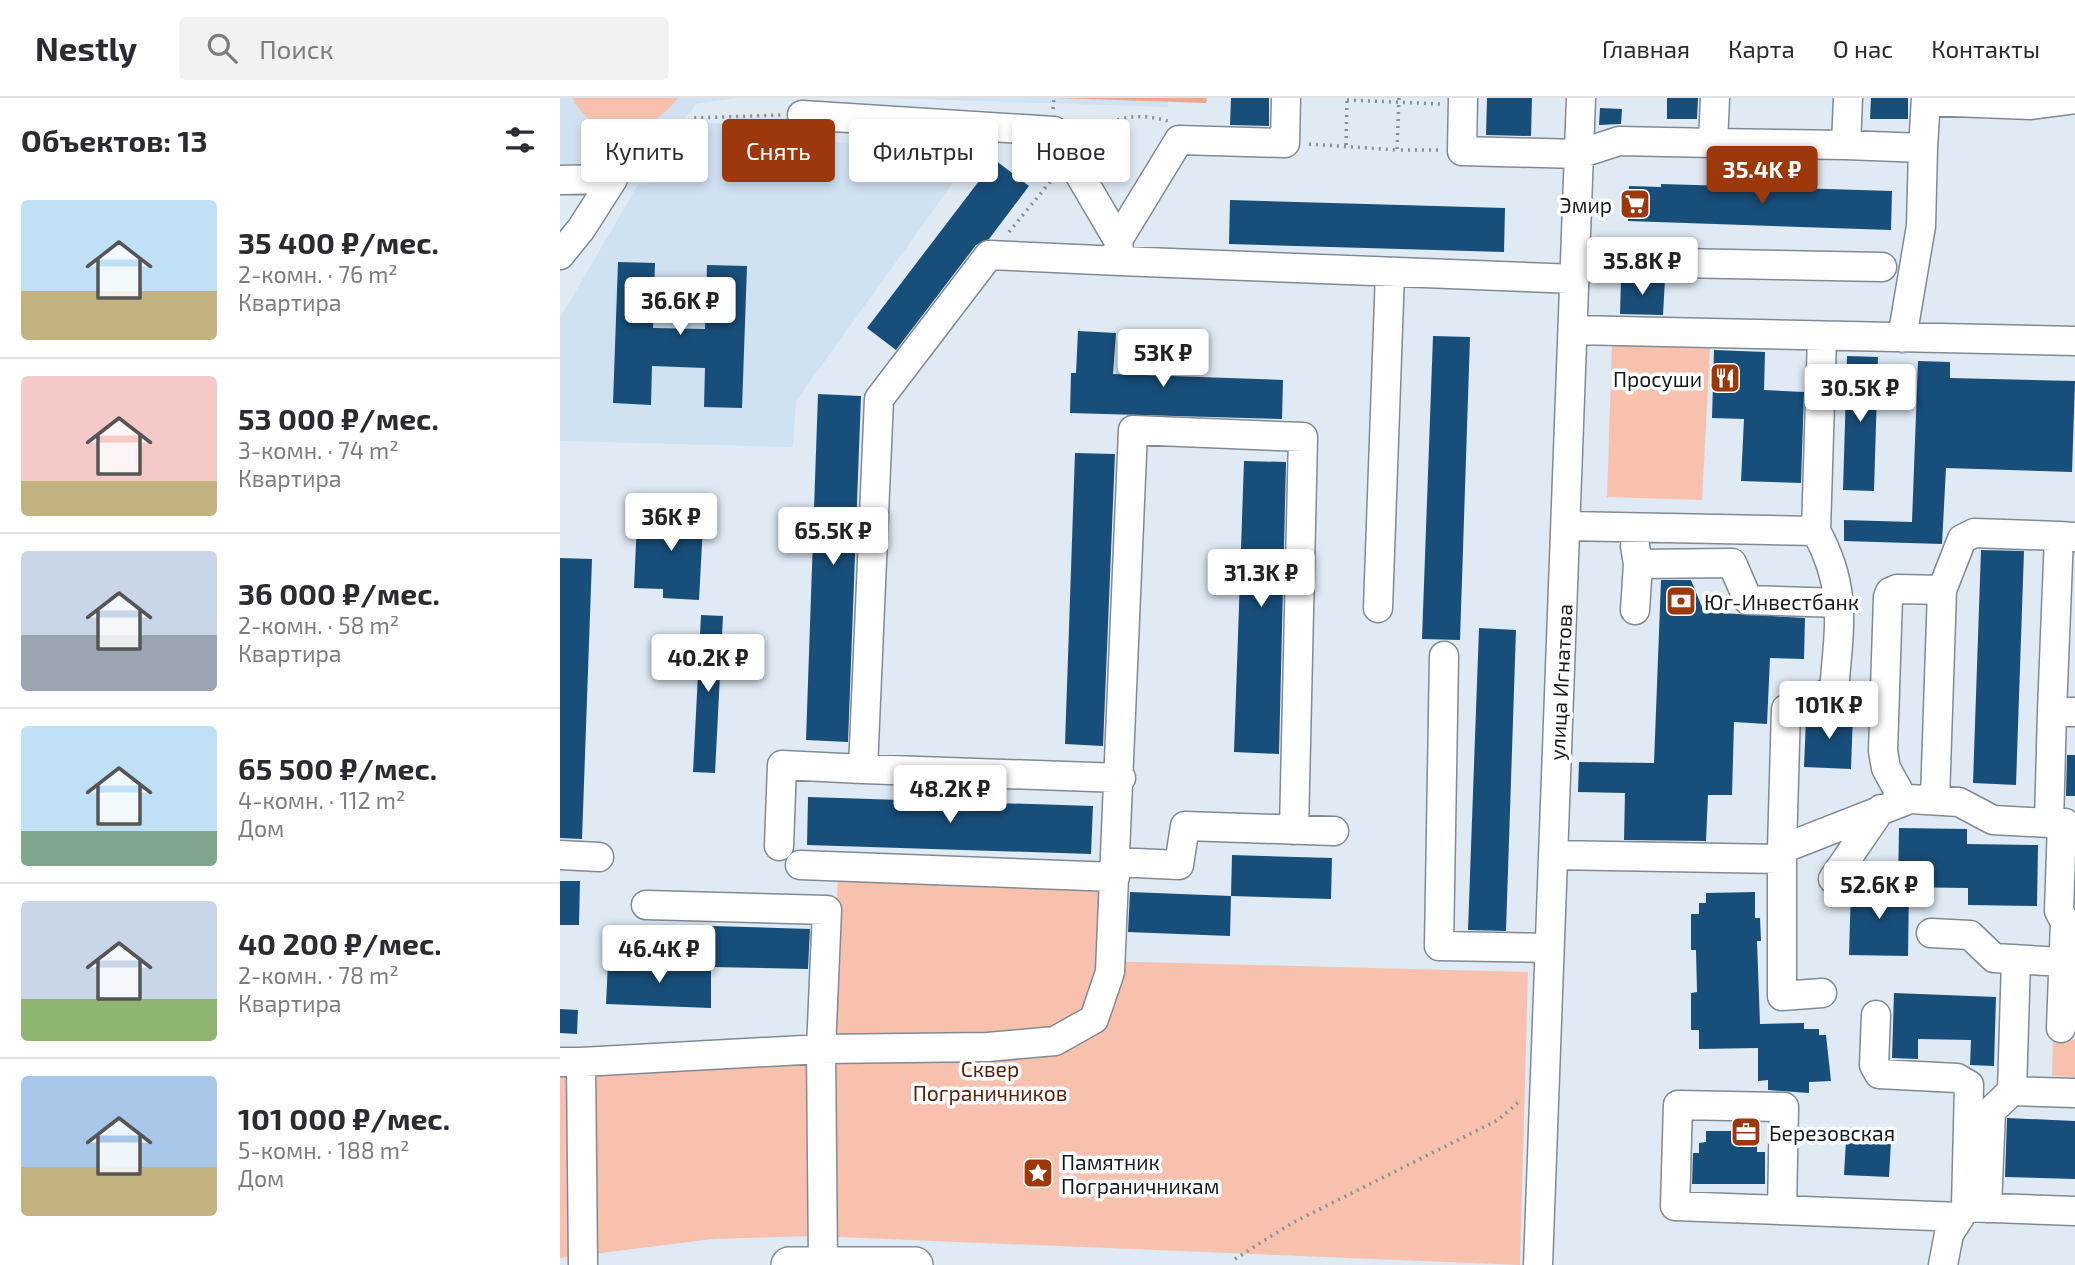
<!DOCTYPE html>
<html lang="ru">
<meta charset="utf-8">
<style>
body{margin:0;font-family:"Exo 2",sans-serif;background:#f2f2f3;color:#2b2b33;height:100vh;display:flex;flex-direction:column;font-size:26px;white-space:nowrap}
*{box-sizing:border-box;margin:0}
p{font-size:23px;color:#7c7c81}
.icon{flex:none;width:38px;height:38px;fill:none;stroke:currentColor;stroke-width:2;stroke-linecap:round;stroke-linejoin:round}
.map{position:relative;flex:1;overflow:hidden}
.sheet{display:flex;flex-direction:column;background:#fff;width:560px}
.sheet>*{flex:none}
.guide{position:absolute;left:21px;top:21px;width:665px;height:63px;display:flex;gap:14px}
.price{position:absolute;translate:-50% -60px;padding:0 16px;border-radius:7px;background:#fff;color:#222;font-size:23px;line-height:46px;filter:drop-shadow(0 2px 4px #0008)}
.price::after{content:'';position:absolute;left:50%;top:42px;width:21px;height:16px;margin-left:-10px;background:inherit;clip-path:polygon(0 0,100% 0,50% 100%)}
.price.active{background:#9d380c;color:#fff}
ul{padding:0;list-style:none}
li{display:flex;align-items:center;gap:21px;height:175px;padding:0 21px}
li+li{border-top:2px solid #e1e1e2}
li span{display:grid;place-items:center;flex:none;width:196px;height:140px;border-radius:7px;color:#555}
li>.icon{margin-inline-start:auto}
span .icon{width:84px;height:84px;fill:#fffc;stroke-width:1}
li b{font-size:30px}
h2{display:flex;justify-content:space-between;align-items:center;height:84px;padding:0 21px;font-size:30px}
.tag{padding:0 24px;border-radius:7px;background:#fff;box-shadow:0 4px 10px #0003;font-size:24px;line-height:63px}
.tag.active{background:#9d380c;color:#fff}
header{display:flex;align-items:center;gap:42px;box-sizing:border-box;height:98px;padding:0 35px;background:#fff;border-bottom:2px solid #e1e1e2}
header strong{font-size:33px}
nav{display:flex;gap:38px;margin-inline-start:auto;font-size:24px}
.search{width:490px;height:63px;background:#f2f2f3;display:flex;align-items:center;gap:18px;box-sizing:border-box;padding:0 24px;border-radius:7px;color:#7c7c81;font-size:26px}
main{display:flex;flex:1;min-height:0}
.map>svg:first-child{display:block}
.built{fill:#d0e1f2}
.green{fill:#f8c1ae}
.forest{fill:#eea68d}
.building{fill:#184e7a}
.lines{fill:none;stroke-linecap:round;stroke-linejoin:round}
.minor-casing{stroke:#808a94;stroke-width:31}
.major-casing{stroke:#808a94;stroke-width:38}
.path{stroke:#889098;stroke-width:3.5;stroke-dasharray:2 5;stroke-linecap:butt}
.minor{stroke:#fff;stroke-width:28}
.major{stroke:#fff;stroke-width:35}
.labels{text-anchor:middle;dominant-baseline:central;stroke-width:7;stroke-linejoin:round;paint-order:stroke}
.poi-label{font-size:21px;fill:#161a1d;stroke:#fff;text-anchor:start}
.street-label{font-size:21px;fill:#161a1d;stroke:#fff}
.park-label{font-size:21px;fill:#5c1d04;stroke:#fff}
</style>
<header>
<strong>Nestly</strong>
<div class="search"><svg class="icon" aria-label="search" viewBox="0 0 24 24"><circle cx="10" cy="10" r="6"/><path d="M15 15l6 6"/></svg>Поиск</div>
<nav><a>Главная</a><a>Карта</a><a>О нас</a><a>Контакты</a></nav>
</header>
<main>
<section class="sheet">
<h2>Объектов: 13<svg class="icon" aria-label="filters" viewBox="0 0 24 24"><path d="M4 7h16M4 17h16"/><circle cx="9" cy="7" r="2"/><circle cx="15" cy="17" r="2"/></svg></h2>
<ul>
<li><span style="background:linear-gradient(#bfe0f5 65%,#c2b280 0)"><svg class="icon" aria-label="home" viewBox="0 0 24 24"><path d="M3 11l9-7 9 7M6 9v11h12V9"/></svg></span><div><b>35 400 ₽/мес.</b><p>2-комн. · 76 m²</p><p>Квартира</p></div></li>
<li><span style="background:linear-gradient(#f6c9c9 75%,#c2b280 0)"><svg class="icon" aria-label="home" viewBox="0 0 24 24"><path d="M3 11l9-7 9 7M6 9v11h12V9"/></svg></span><div><b>53 000 ₽/мес.</b><p>3-комн. · 74 m²</p><p>Квартира</p></div></li>
<li><span style="background:linear-gradient(#c9d6e8 60%,#9aa5b1 0)"><svg class="icon" aria-label="home" viewBox="0 0 24 24"><path d="M3 11l9-7 9 7M6 9v11h12V9"/></svg></span><div><b>36 000 ₽/мес.</b><p>2-комн. · 58 m²</p><p>Квартира</p></div></li>
<li><span style="background:linear-gradient(#bfe0f5 75%,#7fa58c 0)"><svg class="icon" aria-label="home" viewBox="0 0 24 24"><path d="M3 11l9-7 9 7M6 9v11h12V9"/></svg></span><div><b>65 500 ₽/мес.</b><p>4-комн. · 112 m²</p><p>Дом</p></div></li>
<li><span style="background:linear-gradient(#c9d6e8 70%,#8fb573 0)"><svg class="icon" aria-label="home" viewBox="0 0 24 24"><path d="M3 11l9-7 9 7M6 9v11h12V9"/></svg></span><div><b>40 200 ₽/мес.</b><p>2-комн. · 78 m²</p><p>Квартира</p></div></li>
<li><span style="background:linear-gradient(#a9c7e8 65%,#c2b280 0)"><svg class="icon" aria-label="home" viewBox="0 0 24 24"><path d="M3 11l9-7 9 7M6 9v11h12V9"/></svg></span><div><b>101 000 ₽/мес.</b><p>5-комн. · 188 m²</p><p>Дом</p></div></li>
</ul>
</section>
<div class="map">
<svg width="1515" height="1167" viewBox="0 0 1515 1167">
<rect width="100%" height="100%" fill="#dfeaf5"/>
<path class="built" d="M 0,0 L 175,0 L 136,6 L 86,72 L 0,69 Z
M 322,0 L 608,0 L 608,9 Z
M 136,24 L 202,28 L 201,41 L 400,50 L 397,79 L 236,303 L 233,349 L 0,343 L 0,220 L 79,85 L 86,87 Z"/>
<path class="green" d="M 12,0 L 118,0 C 90,38 38,47 12,0 Z
M 1052,246 L 1150,250 L 1142,402 L 1047,399 Z
M 278,777 L 544,786 L 541,863 L 968,874 L 960,1167 L 254,1138 L 154,1141 L 0,1160 L 0,974 L 269,961 Z
M 1493,940 L 1515,941 L 1515,979 L 1492,978 Z"/>
<path class="forest" d="M 497,0 L 647,0 L 646,5 Z"/>
<path class="building" d="M 671,0 L 709,0 L 709,28 L 670,27 Z
M 927,0 L 972,0 L 971,38 L 926,37 Z
M 1107,0 L 1138,0 L 1137,21 L 1107,21 Z
M 1311,0 L 1348,0 L 1348,21 L 1310,21 Z
M 1040,10 L 1062,11 L 1061,26 L 1039,27 Z
M 435,62 L 469,88 L 429,141 L 416,147 L 336,252 L 307,230 Z
M 1101,86 L 1332,93 L 1331,132 L 1068,123 L 1069,88 L 1101,89 Z
M 670,102 L 945,110 L 944,154 L 669,146 Z
M 58,164 L 95,165 L 93,230 L 145,231 L 147,167 L 187,168 L 182,310 L 144,309 L 145,270 L 92,268 L 91,307 L 53,305 Z
M 1061,181 L 1105,181 L 1103,217 L 1060,216 Z
M 518,233 L 556,235 L 553,276 L 723,282 L 722,321 L 510,315 L 511,275 L 516,275 Z
M 873,238 L 910,239 L 900,542 L 862,541 Z
M 1154,252 L 1205,254 L 1204,292 L 1244,294 L 1241,385 L 1181,383 L 1184,321 L 1152,320 Z
M 1287,258 L 1318,259 L 1314,393 L 1283,392 Z
M 1358,263 L 1390,264 L 1390,280 L 1515,283 L 1512,374 L 1386,370 L 1382,446 L 1284,443 L 1284,422 L 1352,424 Z
M 258,296 L 301,298 L 288,644 L 246,642 Z
M 515,355 L 555,356 L 543,648 L 505,646 Z
M 684,363 L 726,364 L 719,656 L 674,654 Z
M 107,407 L 144,409 L 139,502 L 103,500 L 103,491 L 74,490 L 77,423 L 106,424 Z
M 1421,452 L 1464,453 L 1456,687 L 1413,685 Z
M 0,460 L 32,461 L 22,741 L 0,740 Z
M 1101,482 L 1131,482 L 1144,514 L 1245,520 L 1244,561 L 1210,560 L 1207,626 L 1174,624 L 1172,697 L 1148,697 L 1146,743 L 1064,742 L 1065,695 L 1018,694 L 1019,664 L 1094,665 Z
M 141,517 L 163,518 L 155,675 L 133,674 Z
M 919,530 L 956,532 L 946,833 L 908,832 Z
M 1264,614 L 1293,615 L 1291,671 L 1244,669 L 1246,621 Z
M 1507,657 L 1515,657 L 1515,698 L 1506,698 Z
M 248,699 L 533,708 L 531,756 L 247,747 Z
M 1339,730 L 1407,731 L 1407,746 L 1478,747 L 1477,808 L 1408,807 L 1408,790 L 1338,789 Z
M 672,757 L 772,760 L 771,801 L 671,798 Z
M 0,783 L 20,783 L 19,827 L 0,827 Z
M 1291,789 L 1349,789 L 1348,858 L 1289,857 Z
M 570,794 L 671,798 L 670,838 L 568,834 Z
M 1195,794 L 1195,820 L 1200,820 L 1201,843 L 1197,843 L 1200,926 L 1244,925 L 1244,931 L 1259,931 L 1259,937 L 1266,937 L 1271,983 L 1249,984 L 1249,995 L 1208,992 L 1208,982 L 1198,983 L 1198,950 L 1139,951 L 1139,932 L 1131,932 L 1131,895 L 1137,894 L 1136,852 L 1131,852 L 1131,816 L 1139,816 L 1139,805 L 1146,805 L 1146,795 Z
M 152,828 L 250,831 L 248,871 L 151,869 Z
M 48,864 L 151,869 L 151,910 L 46,906 Z
M 1334,895 L 1436,899 L 1434,968 L 1410,967 L 1411,942 L 1358,941 L 1358,961 L 1332,960 Z
M 0,911 L 18,912 L 17,936 L 0,935 Z
M 1447,1020 L 1515,1023 L 1515,1081 L 1445,1079 Z
M 1146,1033 L 1189,1033 L 1190,1044 L 1197,1044 L 1197,1054 L 1205,1054 L 1205,1086 L 1132,1086 L 1133,1055 L 1139,1055 L 1139,1045 L 1146,1044 Z
M 1286,1042 L 1331,1044 L 1329,1079 L 1284,1077 Z"/>
<g class="lines">
<g class="minor-casing">
<path id="minor" d="M 903,0 L 902,53 L 1019,56 L 1059,43 L 1153,45 L 1155,0
M 1288,0 L 1286,47 L 1363,50 L 1361,128 L 1342,240
M 1366,3 L 1471,7 L 1515,1
M 242,17 L 494,33 L 558,142 L 560,163 L 1015,181
M 1153,45 L 1286,47
M 1363,50 L 1366,0
M 0,82 L 53,81 L 21,131 L 0,157
M 558,142 L 619,42 L 725,45 L 726,0
M 560,163 L 429,157 L 319,301 L 303,671 L 561,680
M 1015,163 L 1322,169
M 1013,232 L 1515,243
M 1007,428 L 1256,433 C 1288,491 1279,529 1274,593 L 1226,611 L 1222,751 L 1350,701 L 1399,704 L 1433,722 L 1489,725
M 1256,433 L 1262,239
M 1515,439 L 1499,438 L 1492,613 L 1515,614
M 1075,448 L 1078,466 L 1075,512
M 1078,466 L 1172,465 L 1188,502 L 1280,505
M 818,510 L 830,174
M 884,558 L 879,848 L 989,850
M 1492,613 L 1489,725 L 1505,725
M 1375,701 L 1382,492 L 1402,441 L 1414,435 L 1499,438
M 1344,703 L 1326,670 L 1323,653 L 1328,499 L 1330,494 L 1337,491 L 1382,492
M 219,748 L 222,667 L 303,671
M 1222,751 L 1222,898 L 1262,895
M 0,757 L 39,759
M 993,757 L 1222,761
M 555,764 L 619,767 L 625,728 L 774,733
M 240,767 L 555,779
M 1273,781 L 1321,711
M 1371,835 L 1410,837 L 1434,860 L 1503,864
M 1316,917 L 1314,967 L 1319,976 L 1397,980 L 1409,987 L 1406,1109
M 1501,930 L 1505,824 L 1499,813 L 1502,725
M 0,964 L 21,964 L 23,1167
M 21,964 L 261,951 L 267,812 L 86,807
M 1452,993 L 1515,995
M 1427,1110 L 1431,1013 L 1452,993 L 1456,862
M 1222,1112 L 1224,1009 L 1118,1007 L 1115,1108 L 1400,1119
M 263,1165 L 261,951 L 428,949 L 495,943 L 534,921 L 550,874 L 573,332 L 743,339 L 734,732
M 978,1167 L 1021,0
M 1383,1167 L 1389,1136 L 1406,1109 L 1515,1113"/>
</g>
<g class="major-casing">
<path id="major" d="M 229,1167 L 355,1167"/>
</g>
<path class="path" d="M 839,0 L 837,52 L 878,52
M 787,2 L 880,6
M 493,11 L 494,0
M 749,46 L 837,52
M 786,47 L 787,0
M 538,59 L 537,34 C 556,16 584,16 608,23
M 74,82 L 84,82 L 131,20 L 221,17
M 449,134 L 495,78
M 675,1161 L 732,1125 L 938,1022 L 961,1002"/>
<use href="#minor" class="minor"/>
<use href="#major" class="major"/>
</g>
<defs>
<g id="supermarket-square" transform="scale(1.575)"><rect x="-9" y="-9" width="18" height="18" rx="4" fill="#9d380c" stroke="#fff"/><path d="M-6-5.5h2.5l.6 2H6L4.5 2H-2.5L-4.4-4H-6ZM-1.5 3.2a1.3 1.3 0 1 0 .1 0ZM3 3.2a1.3 1.3 0 1 0 .1 0Z" fill="#fff"/></g>
<g id="restaurant-square" transform="scale(1.575)"><rect x="-9" y="-9" width="18" height="18" rx="4" fill="#9d380c" stroke="#fff"/><path d="M-5-6h1v4h1v-4h1v4h1v-4h1v5L-1.5 .5V6h-2V.5L-5-1ZM5-6V6H3V1.5H1.5Q1.5-4 5-6Z" fill="#fff"/></g>
<g id="bank-square" transform="scale(1.575)"><rect x="-9" y="-9" width="18" height="18" rx="4" fill="#9d380c" stroke="#fff"/><path d="M-6-4H6V4H-6ZM0-2.3a2.3 2.3 0 1 0 0 4.6a2.3 2.3 0 1 0 0-4.6Z" fill="#fff"/></g>
<g id="office-square" transform="scale(1.575)"><rect x="-9" y="-9" width="18" height="18" rx="4" fill="#9d380c" stroke="#fff"/><path d="M-6-3h4V-5.5h4V-3h4V5H-6ZM-1-4.5V-3h2v-1.5ZM-6 0V1H6V0Z" fill="#fff"/></g>
<g id="sight-square" transform="scale(1.575)"><rect x="-9" y="-9" width="18" height="18" rx="4" fill="#9d380c" stroke="#fff"/><path d="M0-6L1.8-2.2L6-1.7L2.9 1.2L3.7 5.4L0 3.3L-3.7 5.4L-2.9 1.2L-6-1.7L-1.8-2.2Z" fill="#fff"/></g>
</defs>
<g fill-rule="evenodd">
<use href="#supermarket-square" x="1075" y="106"/>
<use href="#restaurant-square" x="1165" y="280"/>
<use href="#bank-square" x="1121" y="503"/>
<use href="#office-square" x="1186" y="1034"/>
<use href="#sight-square" x="478" y="1075"/>
</g>
<g class="labels">
<g class="poi-label">
<text x="1052" y="106" text-anchor="end">Эмир</text>
<text x="1142" y="280" text-anchor="end">Просуши</text>
<text x="1144" y="503">Юг-Инвестбанк</text>
<text x="1209" y="1034">Березовская</text>
<text x="501" y="1063">Памятник<tspan x="501" dy="24">Пограничникам</tspan></text>
</g>
<g class="street-label">
<text transform="translate(1000 584) rotate(-87)">улица Игнатова</text>
</g>
<g class="park-label">
<text x="430" y="970">Сквер<tspan x="430" dy="24">Пограничников</tspan></text>
</g>
</g>
</svg>
<b class="price active" style="left:1202px;top:108px">35.4K ₽</b>
<b class="price" style="left:1082px;top:199px">35.8K ₽</b>
<b class="price" style="left:120px;top:239px">36.6K ₽</b>
<b class="price" style="left:603px;top:291px">53K ₽</b>
<b class="price" style="left:1300px;top:326px">30.5K ₽</b>
<b class="price" style="left:111px;top:455px">36K ₽</b>
<b class="price" style="left:273px;top:469px">65.5K ₽</b>
<b class="price" style="left:701px;top:511px">31.3K ₽</b>
<b class="price" style="left:148px;top:596px">40.2K ₽</b>
<b class="price" style="left:1269px;top:643px">101K ₽</b>
<b class="price" style="left:390px;top:727px">48.2K ₽</b>
<b class="price" style="left:1319px;top:823px">52.6K ₽</b>
<b class="price" style="left:99px;top:887px">46.4K ₽</b>
<div class="guide">
<a class="tag">Купить</a>
<a class="tag active">Снять</a>
<a class="tag">Фильтры</a>
<a class="tag">Новое</a>
</div>
</div>
</main>
